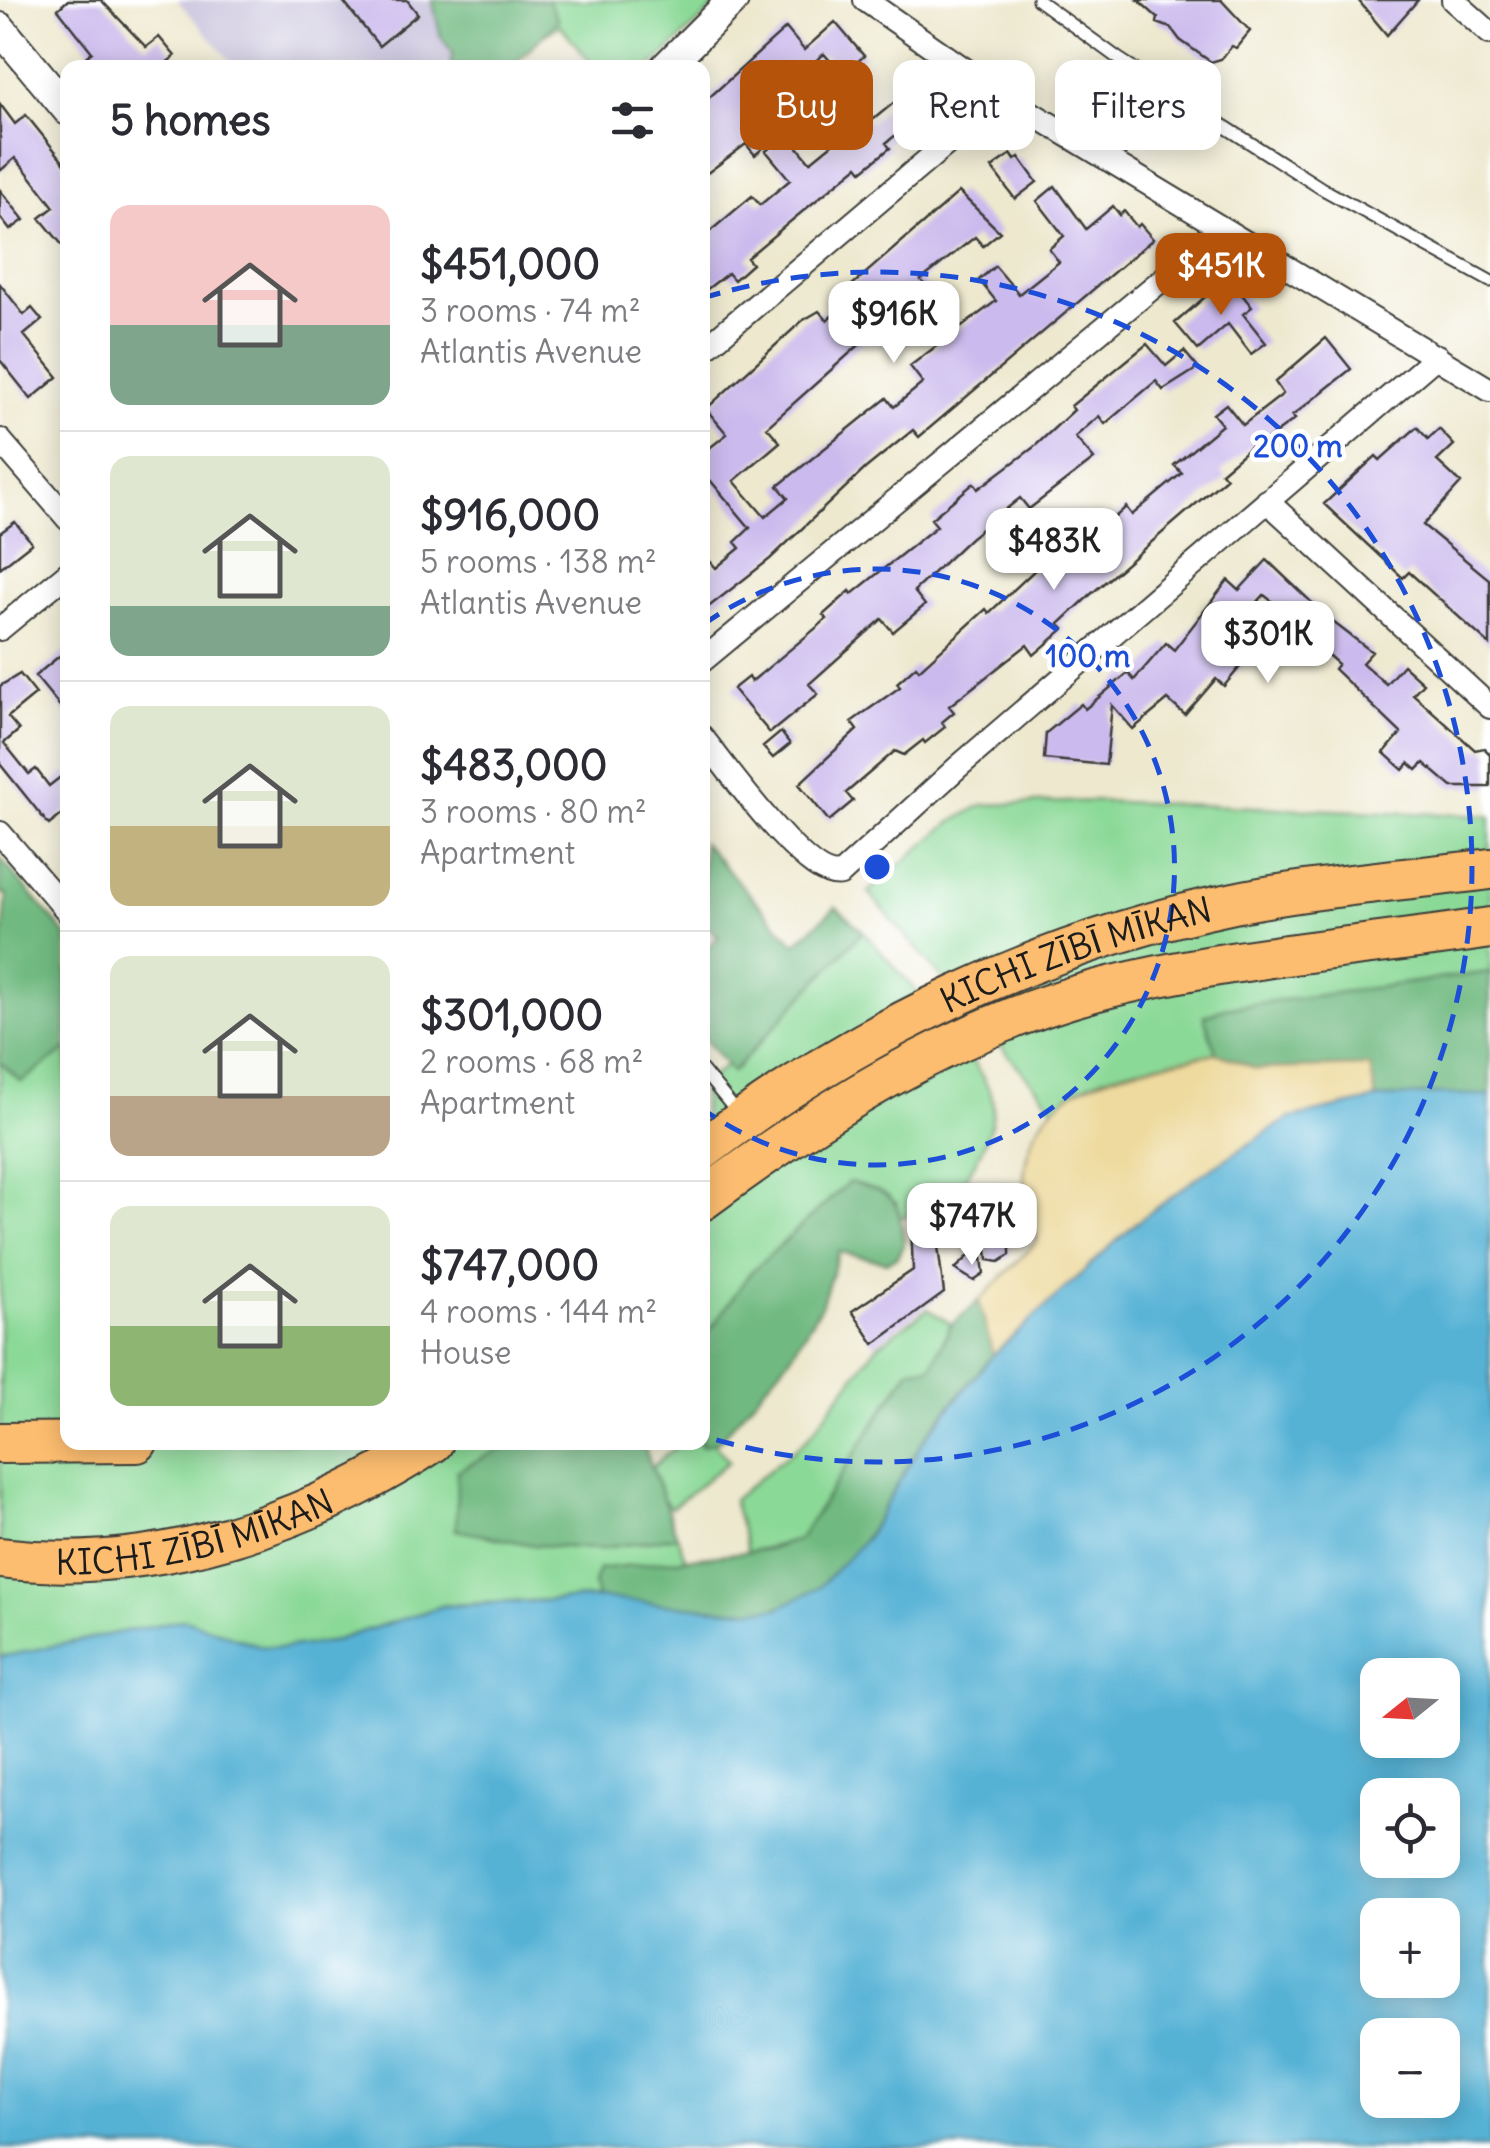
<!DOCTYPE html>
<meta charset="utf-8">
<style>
body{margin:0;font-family:Delius,sans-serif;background:#f7f7f7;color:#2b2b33;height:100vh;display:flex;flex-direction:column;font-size:38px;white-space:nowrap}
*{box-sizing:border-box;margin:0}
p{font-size:32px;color:#7c7c81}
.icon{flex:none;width:55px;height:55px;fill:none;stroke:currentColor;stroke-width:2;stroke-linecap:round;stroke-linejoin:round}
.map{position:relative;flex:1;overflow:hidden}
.details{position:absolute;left:60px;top:60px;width:650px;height:1390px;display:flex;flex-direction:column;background:#fff;border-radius:20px;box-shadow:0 5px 25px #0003}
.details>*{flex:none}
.banner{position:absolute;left:740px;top:60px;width:600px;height:90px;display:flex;gap:20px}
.needle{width:65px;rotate:252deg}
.buttons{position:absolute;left:1360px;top:1658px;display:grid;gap:20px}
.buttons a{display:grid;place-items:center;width:100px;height:100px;border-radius:20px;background:#fff;box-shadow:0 5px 25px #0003;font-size:50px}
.price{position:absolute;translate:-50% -85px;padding:0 22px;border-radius:20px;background:#fff;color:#222;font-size:32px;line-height:65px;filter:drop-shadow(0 2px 5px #0008)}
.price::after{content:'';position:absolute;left:50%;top:60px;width:30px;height:22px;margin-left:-15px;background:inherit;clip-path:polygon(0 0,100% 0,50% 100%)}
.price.active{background:#b45309;color:#fff}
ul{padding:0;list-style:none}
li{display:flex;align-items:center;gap:30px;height:250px;padding:0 50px}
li+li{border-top:2px solid #e1e1e2}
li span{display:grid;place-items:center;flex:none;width:280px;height:200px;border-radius:20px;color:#555}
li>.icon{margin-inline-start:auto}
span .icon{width:120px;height:120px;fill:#fffc;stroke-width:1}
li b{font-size:42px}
h2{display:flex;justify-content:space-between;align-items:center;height:120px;padding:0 50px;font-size:42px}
.tag{padding:0 35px;border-radius:20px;background:#fff;box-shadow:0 5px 25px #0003;font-size:35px;line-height:90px}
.tag.active{background:#b45309;color:#fff}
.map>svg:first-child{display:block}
.industrial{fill:#c6c0da}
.green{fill:#8bd997;stroke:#547a5a;stroke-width:2.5}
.forest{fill:#70b980;stroke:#466a4e;stroke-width:2.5}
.sand{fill:#eeda9e;stroke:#857b5d;stroke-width:2.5}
.water{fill:#57b2d5;stroke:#3a6778;stroke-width:2.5;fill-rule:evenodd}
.building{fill:#cbbaed}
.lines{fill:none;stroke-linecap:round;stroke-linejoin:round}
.service-casing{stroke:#3b3b37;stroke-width:15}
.minor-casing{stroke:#3b3b37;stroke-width:26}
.tertiary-casing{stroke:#3b3b37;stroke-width:34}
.trunk-casing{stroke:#3b3b37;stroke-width:44}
.service{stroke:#fff;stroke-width:11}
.minor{stroke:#fff;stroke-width:22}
.tertiary{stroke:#fff;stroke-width:30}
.trunk{stroke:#fcbd6f;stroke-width:40}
.ring{fill:none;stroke:#1d4ed8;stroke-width:5;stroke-dasharray:18 12}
.labels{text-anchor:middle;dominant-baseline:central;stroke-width:9;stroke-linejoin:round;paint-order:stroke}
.street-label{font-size:35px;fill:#1c1c1c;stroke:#fff}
.centre{fill:#1d4ed8;stroke:#fff;stroke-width:5}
.ring-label{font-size:30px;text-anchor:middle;font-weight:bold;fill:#1d4ed8;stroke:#fff;stroke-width:9;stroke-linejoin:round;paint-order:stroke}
</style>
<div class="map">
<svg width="1490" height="2148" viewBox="0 0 1490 2148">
<rect width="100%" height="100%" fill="#fff"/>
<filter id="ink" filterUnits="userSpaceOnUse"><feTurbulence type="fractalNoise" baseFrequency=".01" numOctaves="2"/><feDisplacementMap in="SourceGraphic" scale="20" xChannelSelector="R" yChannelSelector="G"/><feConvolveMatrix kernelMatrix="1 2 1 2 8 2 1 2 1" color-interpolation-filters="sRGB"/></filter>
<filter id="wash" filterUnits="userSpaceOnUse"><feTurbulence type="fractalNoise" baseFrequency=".0048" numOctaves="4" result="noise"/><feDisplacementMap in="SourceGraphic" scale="40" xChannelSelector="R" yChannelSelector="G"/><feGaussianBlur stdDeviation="2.25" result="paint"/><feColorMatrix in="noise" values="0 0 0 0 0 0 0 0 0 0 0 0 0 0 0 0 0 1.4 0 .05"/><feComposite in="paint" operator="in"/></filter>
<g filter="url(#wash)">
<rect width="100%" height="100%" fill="#ede8ce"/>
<path class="industrial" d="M 177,0 L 436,0 L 474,42 L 442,67 L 236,67 Z"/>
<path class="green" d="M 453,0 L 705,0 L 715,7 L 651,67 L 595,68 L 560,25 L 506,62 Z
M 1094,801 L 1490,816 L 1490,972 L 1224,1008 L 1204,1016 L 1216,1053 C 1163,1065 1093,1067 1054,1108 L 868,892 L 950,823 L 982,805 Z
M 863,931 C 891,965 990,1066 993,1104 C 995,1131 970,1178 950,1194 C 938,1205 916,1211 901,1218 L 896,1202 L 749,1274 L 711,1329 L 703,1335 L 703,1084 L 726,1065 L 733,1072 Z
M 67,1049 L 68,1442 L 514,1443 L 466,1466 L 456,1530 L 534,1545 L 599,1549 L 677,1536 L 686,1560 L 600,1569 L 594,1583 L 597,1598 L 445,1605 L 330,1642 L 282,1648 L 259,1646 L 185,1619 L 0,1657 L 0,1062 L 21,1082 Z
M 928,1309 L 951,1324 L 931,1367 L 909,1370 L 799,1540 L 748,1552 L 733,1500 L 807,1439 L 878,1345 Z
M 703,1430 L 729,1461 L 671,1508 L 643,1475 L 680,1443 L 702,1442 Z"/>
<path class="forest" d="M 432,0 L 548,0 L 558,20 L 512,67 L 449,67 L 453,53 L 441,37 Z
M 703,843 L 795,944 L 836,907 L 863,931 L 732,1072 L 703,1037 L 703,950 L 719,937 L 703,922 Z
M 0,858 L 67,936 L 67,1049 L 21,1082 L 0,1062 L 0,962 L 7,895 L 0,893 Z
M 1490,972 L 1490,1095 L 1485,1096 L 1430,1094 L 1376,1099 L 1369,1066 L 1257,1069 L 1216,1053 L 1204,1016 L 1224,1008 Z
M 849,1182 C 896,1194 898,1196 904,1244 L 897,1257 L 886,1262 L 839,1252 L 821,1306 L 790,1357 L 719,1441 L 701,1446 L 703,1335 L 711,1329 L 749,1274 Z
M 979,1301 L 993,1355 C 969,1384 941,1413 921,1444 C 884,1502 852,1587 779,1607 C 737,1619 642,1604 597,1598 L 594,1583 L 599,1569 L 770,1549 L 799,1539 L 910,1369 L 931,1367 L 952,1324 Z
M 514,1442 L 643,1443 L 677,1536 L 599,1549 L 534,1545 L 456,1530 L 457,1471 Z"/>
<path class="sand" d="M 1216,1053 L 1257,1069 L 1370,1066 L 1376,1099 L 1288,1119 L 1137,1222 L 993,1355 L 979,1301 L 1037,1241 C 1033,1225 1025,1205 1024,1188 C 1022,1075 1133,1071 1216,1053 Z"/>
<path class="water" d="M 1430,1094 L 1490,1095 L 1490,2148 L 0,2148 L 0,1657 L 185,1619 L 259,1646 L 282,1648 L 330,1642 L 443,1606 L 597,1598 L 731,1610 L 778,1608 L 818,1588 L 866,1538 L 923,1441 L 993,1355 L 1137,1222 L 1199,1176 L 1288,1119 L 1376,1099 ZM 1378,1675 L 1442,1675 L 1442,1740 L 1378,1740 ZM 1378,1795 L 1442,1795 L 1442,1860 L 1378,1860 ZM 1378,1915 L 1442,1915 L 1442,1980 L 1378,1980 ZM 1378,2035 L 1442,2035 L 1442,2100 L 1378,2100 Z"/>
<g id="blocks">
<path class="building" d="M 68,0 L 101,0 L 146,47 L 159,37 L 175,56 L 160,68 L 96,68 L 87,56 L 92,52 L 58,9 Z
M 342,0 L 407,0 L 418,14 L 379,46 Z
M 1138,0 L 1221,0 L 1250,31 L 1236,48 L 1232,46 L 1221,59 L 1211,62 L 1180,40 L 1171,28 L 1157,23 L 1158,18 Z
M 1358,0 L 1418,0 L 1387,35 Z
M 835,22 L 864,56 L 843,75 L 824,54 L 792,80 L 788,76 L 746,113 L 770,142 L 755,155 L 746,144 L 702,177 L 702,104 L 786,28 L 804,50 Z
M 919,82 L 935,103 L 886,143 L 890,148 L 862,171 L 858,166 L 791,221 L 747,258 L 752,264 L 734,280 L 728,273 L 702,293 L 702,238 L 752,196 L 760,205 L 790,180 L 766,151 L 787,134 L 810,162 L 837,140 L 827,129 L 855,106 L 869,123 Z
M 0,104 L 15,124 L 26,115 L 68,167 L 68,252 L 40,218 L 54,207 L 27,172 L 15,158 L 0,171 Z
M 1011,154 L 1015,160 L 1019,157 L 1037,182 L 1015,199 L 992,168 Z
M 1055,186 L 1086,229 L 1113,206 L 1120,215 L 1124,211 L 1137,227 L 1140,224 L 1153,239 L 919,437 L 913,430 L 866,468 L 770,559 L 702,612 L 702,552 L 716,568 L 740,548 L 735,542 L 750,528 L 710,480 L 702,486 L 702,454 L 727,434 L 706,409 L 802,321 L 819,311 L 827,320 L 851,300 L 844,292 L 959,192 L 1000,232 L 983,246 L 975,237 L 921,280 L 927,287 L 910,305 L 898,315 L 889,310 L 863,331 L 868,337 L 767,427 L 780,442 L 734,481 L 765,517 L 788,498 L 778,486 L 887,398 L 894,407 L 923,383 L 910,366 L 996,301 L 979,280 L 995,266 L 1019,294 L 1059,262 L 1049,249 L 1064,236 L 1037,201 Z
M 0,190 L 24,220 L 10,230 L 0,217 Z
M 1228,277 L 1252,307 L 1243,314 L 1266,343 L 1251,354 L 1228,324 L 1198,350 L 1175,323 Z
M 0,284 L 24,315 L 32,308 L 42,320 L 24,335 L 58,377 L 31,399 L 0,360 Z
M 1326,338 L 1351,369 L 1292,416 L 1295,419 L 1265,441 L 1262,437 L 1221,472 L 1226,478 L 1090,595 L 1059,624 L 1064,629 L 1034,655 L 1027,645 L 949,706 L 954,712 L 942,722 L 945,727 L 925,743 L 923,740 L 904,755 L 895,751 L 846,793 L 853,801 L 829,821 L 799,784 L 857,730 L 851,722 L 900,687 L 897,683 L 916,666 L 919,670 L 986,609 L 989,613 L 1055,551 L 1065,563 L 1126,507 L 1132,515 L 1182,473 L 1174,465 L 1222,425 L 1213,414 L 1226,404 L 1243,425 L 1283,394 L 1275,382 Z
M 1147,344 L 1166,366 L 1184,351 L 1198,368 L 1163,390 L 1156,381 L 1105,424 L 1099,416 L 1075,437 L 1094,459 L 1029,509 L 1020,498 L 970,538 L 914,591 L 925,605 L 893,632 L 882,619 L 809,684 L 818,694 L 770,733 L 733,689 L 748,677 L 751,682 L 827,619 L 823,615 L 850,591 L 852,594 L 937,526 L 931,519 L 974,483 L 978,489 L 1034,447 L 1074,410 L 1071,406 Z
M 1417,427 L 1428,439 L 1439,429 L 1454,445 L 1437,461 L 1461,483 L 1423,525 L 1490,580 L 1490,645 L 1409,572 L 1403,578 L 1324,504 L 1376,456 L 1380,460 Z
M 15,522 L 32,543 L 0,568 L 0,533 Z
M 1267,560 L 1329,619 L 1372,652 L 1362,663 L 1386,684 L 1403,665 L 1423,683 L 1413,694 L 1475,750 L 1484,748 L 1490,754 L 1490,787 L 1452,787 L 1424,763 L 1417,770 L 1409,763 L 1403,770 L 1384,753 L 1401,733 L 1334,669 L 1338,664 L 1310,639 L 1314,634 L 1264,595 L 1228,635 L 1250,655 L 1224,686 L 1216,679 L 1185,715 L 1168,700 L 1133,729 L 1112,705 L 1106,765 L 1044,759 L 1046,733 L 1081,704 L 1085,709 L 1128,673 L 1134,680 L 1166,643 L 1174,650 L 1228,580 L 1239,590 Z
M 68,649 L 68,716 L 35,676 Z
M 20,674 L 36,694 L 8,717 L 19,730 L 4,743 L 29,774 L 36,769 L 49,786 L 68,771 L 68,810 L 49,825 L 0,764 L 0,686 Z
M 781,732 L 790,744 L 773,758 L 763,747 Z
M 993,1203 L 1004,1208 L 1006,1220 L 989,1233 L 1008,1240 L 1010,1248 L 1010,1255 L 999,1262 L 988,1260 L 983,1211 Z
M 935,1223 L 944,1293 L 874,1344 L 852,1311 L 913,1270 L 911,1226 Z
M 970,1255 L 982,1258 L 984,1274 L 974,1281 L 955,1269 Z"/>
</g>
</g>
<g filter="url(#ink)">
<use href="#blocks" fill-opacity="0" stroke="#3b3b37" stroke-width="2.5"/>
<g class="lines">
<g class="service-casing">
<path id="service" d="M 1038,0 L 1119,59 L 1321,188 L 1490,281
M 702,1070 L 741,1117"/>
</g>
<g class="minor-casing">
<path id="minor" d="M 865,0 L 1003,96 L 1490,390
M 1453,0 L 1490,33
M 702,351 L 1003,96
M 0,440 L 68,519
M 1267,501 L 1490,707
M 0,629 L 68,573
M 702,661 L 1222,230
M 702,737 C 725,765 807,883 841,874 L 958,767 L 1437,356
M 0,833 L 68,912"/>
</g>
<g class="tertiary-casing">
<path id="tertiary" d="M 0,28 L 68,110
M 665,68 L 733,0"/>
</g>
<g class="trunk-casing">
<g id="trunk">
<path id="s1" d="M 702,1150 C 860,1030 1040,943 1234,903 C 1319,886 1405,880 1490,869"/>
<path d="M 702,1200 C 821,1112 950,1030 1094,991 C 1223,957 1359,948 1490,928"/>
<path d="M 0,1443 L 137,1442"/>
<path id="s2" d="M 0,1558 C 154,1576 305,1525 433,1442"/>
</g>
</g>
<use href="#service" class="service"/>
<use href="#minor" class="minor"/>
<use href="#tertiary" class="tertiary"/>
<use href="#trunk" class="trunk"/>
</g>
</g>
<g class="ring">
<path d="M704 624A298 298 0 1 1 704 1110"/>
<path d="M703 298A595 595 0 1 1 703 1436"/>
</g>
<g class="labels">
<g class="street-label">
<text stroke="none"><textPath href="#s1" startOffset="425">KICHI ZĪBĪ MĪKAN</textPath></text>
<text stroke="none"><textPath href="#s2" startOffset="198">KICHI ZĪBĪ MĪKAN</textPath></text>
</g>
</g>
<circle cx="877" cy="867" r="15" class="centre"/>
<g class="ring-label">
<text x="1298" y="457">200 m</text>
<text x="1088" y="667">100 m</text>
</g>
</svg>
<div class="buttons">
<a><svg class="needle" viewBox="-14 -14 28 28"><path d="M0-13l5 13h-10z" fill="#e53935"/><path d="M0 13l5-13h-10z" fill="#7c7c81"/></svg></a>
<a><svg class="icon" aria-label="locate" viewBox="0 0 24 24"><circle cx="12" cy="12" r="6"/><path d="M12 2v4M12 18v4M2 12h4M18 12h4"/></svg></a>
<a>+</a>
<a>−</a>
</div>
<b class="price active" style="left:1221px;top:318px">$451K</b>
<b class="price" style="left:894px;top:366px">$916K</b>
<b class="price" style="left:1054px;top:593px">$483K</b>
<b class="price" style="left:1268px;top:686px">$301K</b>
<b class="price" style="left:972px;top:1268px">$747K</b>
<div class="banner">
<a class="tag active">Buy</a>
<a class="tag">Rent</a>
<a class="tag">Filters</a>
</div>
<section class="details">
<h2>5 homes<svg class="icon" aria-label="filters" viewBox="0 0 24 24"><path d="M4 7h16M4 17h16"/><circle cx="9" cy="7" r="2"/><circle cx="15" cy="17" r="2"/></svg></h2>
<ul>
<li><span style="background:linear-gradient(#f6c9c9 60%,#7fa58c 0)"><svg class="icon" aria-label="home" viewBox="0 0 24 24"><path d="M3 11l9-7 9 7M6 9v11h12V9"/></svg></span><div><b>$451,000</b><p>3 rooms · 74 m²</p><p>Atlantis Avenue</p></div></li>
<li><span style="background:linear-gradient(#dfe7d0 75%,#7fa58c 0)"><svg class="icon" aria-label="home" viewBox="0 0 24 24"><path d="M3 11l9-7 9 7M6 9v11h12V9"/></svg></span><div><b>$916,000</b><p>5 rooms · 138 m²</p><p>Atlantis Avenue</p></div></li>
<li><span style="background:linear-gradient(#dfe7d0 60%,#c2b280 0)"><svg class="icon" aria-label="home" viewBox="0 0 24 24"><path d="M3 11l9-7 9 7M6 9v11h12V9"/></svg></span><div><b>$483,000</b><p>3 rooms · 80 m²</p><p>Apartment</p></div></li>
<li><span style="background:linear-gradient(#dfe7d0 70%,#b9a48a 0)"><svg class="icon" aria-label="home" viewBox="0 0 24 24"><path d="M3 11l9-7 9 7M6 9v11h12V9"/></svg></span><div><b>$301,000</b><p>2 rooms · 68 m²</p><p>Apartment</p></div></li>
<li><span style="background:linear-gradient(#dfe7d0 60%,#8fb573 0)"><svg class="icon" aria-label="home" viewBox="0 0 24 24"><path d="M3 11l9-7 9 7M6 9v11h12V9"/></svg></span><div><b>$747,000</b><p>4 rooms · 144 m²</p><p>House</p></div></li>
</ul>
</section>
</div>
